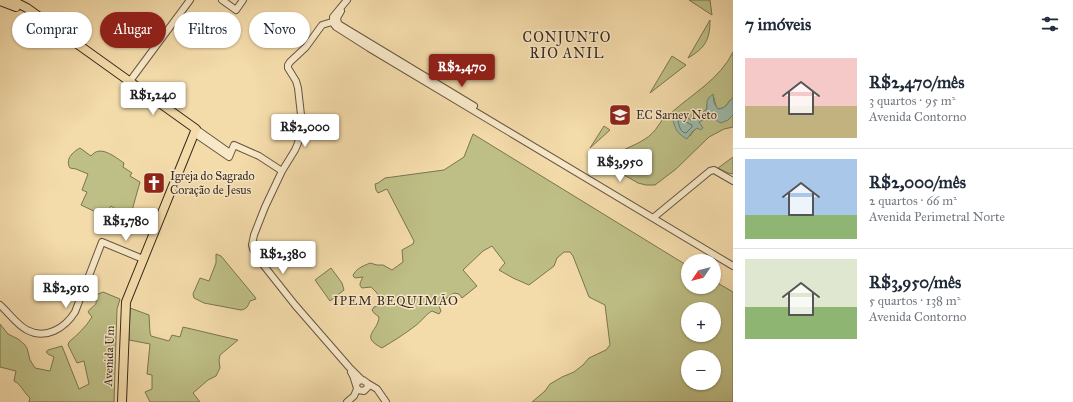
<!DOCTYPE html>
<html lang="pt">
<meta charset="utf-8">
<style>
body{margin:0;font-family:"IM FELL Great Primer",serif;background:#f6f6f7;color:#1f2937;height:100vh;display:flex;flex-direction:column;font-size:15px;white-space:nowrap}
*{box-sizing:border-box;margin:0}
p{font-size:13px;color:#747a83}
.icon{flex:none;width:22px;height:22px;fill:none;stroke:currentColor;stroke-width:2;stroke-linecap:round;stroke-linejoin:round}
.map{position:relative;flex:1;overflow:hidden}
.panel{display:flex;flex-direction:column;background:#fff;width:340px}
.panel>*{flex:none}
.hud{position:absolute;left:12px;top:12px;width:380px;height:36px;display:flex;gap:8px}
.needle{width:26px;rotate:235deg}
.tools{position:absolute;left:681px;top:254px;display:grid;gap:8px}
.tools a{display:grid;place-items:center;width:40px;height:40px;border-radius:50%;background:#fff;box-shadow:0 1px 3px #0004;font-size:20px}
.price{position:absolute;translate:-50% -34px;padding:0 9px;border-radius:4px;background:#fff;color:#222;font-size:13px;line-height:26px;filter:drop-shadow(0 1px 2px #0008)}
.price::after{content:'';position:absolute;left:50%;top:24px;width:12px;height:9px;margin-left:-6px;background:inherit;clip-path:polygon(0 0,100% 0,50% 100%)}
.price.active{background:#8f2418;color:#fff}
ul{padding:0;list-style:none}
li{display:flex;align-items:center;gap:12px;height:100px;padding:0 12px}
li+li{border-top:1px solid #e0e1e3}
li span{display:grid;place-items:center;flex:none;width:112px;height:80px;border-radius:0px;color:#555}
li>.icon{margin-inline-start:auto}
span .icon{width:48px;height:48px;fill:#fffc;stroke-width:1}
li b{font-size:17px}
h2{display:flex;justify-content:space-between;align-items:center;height:48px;padding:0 12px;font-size:17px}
.pill{padding:0 14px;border-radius:18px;background:#fff;box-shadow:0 1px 3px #0004;font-size:14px;line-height:36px}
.pill.active{background:#8f2418;color:#fff}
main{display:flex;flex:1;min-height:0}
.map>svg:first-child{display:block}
.green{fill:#bebf86;stroke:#7a7453;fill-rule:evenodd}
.water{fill:#9cbbac;stroke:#748174}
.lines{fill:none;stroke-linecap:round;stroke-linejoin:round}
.shore{stroke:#6a7266;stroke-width:1}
.minor-casing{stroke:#665642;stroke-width:8}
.major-casing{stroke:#372a20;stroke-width:10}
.minor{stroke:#f8e8c8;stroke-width:6}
.major{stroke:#f4dbaa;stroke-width:8}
.labels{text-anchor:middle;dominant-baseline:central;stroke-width:3;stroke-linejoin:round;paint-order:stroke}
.poi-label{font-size:12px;fill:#372a20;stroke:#f8e8c8;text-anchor:start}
.street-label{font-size:12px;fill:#372a20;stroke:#f8e8c8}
.neighbourhood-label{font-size:13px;letter-spacing:1px;fill:#372a20;stroke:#f8e8c8}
.quarter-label{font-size:14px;letter-spacing:1px;fill:#372a20;stroke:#f8e8c8}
</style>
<main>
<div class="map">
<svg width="733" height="402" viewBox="0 0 733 402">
<rect width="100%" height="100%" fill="#f4dbaa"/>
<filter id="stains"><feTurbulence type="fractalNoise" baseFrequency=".005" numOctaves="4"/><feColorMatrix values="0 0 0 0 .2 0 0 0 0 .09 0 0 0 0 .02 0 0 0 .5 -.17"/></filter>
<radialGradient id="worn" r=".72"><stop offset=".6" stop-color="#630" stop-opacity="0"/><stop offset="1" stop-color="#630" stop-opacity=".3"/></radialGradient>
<path class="green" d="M 689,0 L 710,0 L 712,15 Z
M 710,20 C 710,40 705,48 688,58 Z
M 733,52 L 733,98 C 725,103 729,108 717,109 C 716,104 714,100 713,95 L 707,105 L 707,109 L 696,118 L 691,120 L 684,116 L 671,113 L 675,125 L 690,136 C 694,129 697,130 699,122 L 711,115 L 713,117 L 733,115 L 733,127 L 724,129 L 709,137 L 676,169 L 655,185 L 646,185 L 638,183 L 626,176 L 607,169 C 608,166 608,162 610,160 C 616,151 635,146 645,139 C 650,136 655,131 658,126 C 662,121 664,115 671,113 C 692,94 720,79 733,52 Z
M 672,56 L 686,65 L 650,93 Z
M 604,126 L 610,130 L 590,148 Z
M 473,134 L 688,266 L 688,287 L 714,287 L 714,281 L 733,292 L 733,402 L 532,402 L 545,391 L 550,384 L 562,377 L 574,372 L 583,365 L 589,358 L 606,350 L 610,345 L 605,305 L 589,297 L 573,256 L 570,252 L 564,252 L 557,258 L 554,266 L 529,285 L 513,278 L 499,270 L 505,263 L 492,246 L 483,251 L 463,270 L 477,286 L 462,298 L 459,294 L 454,293 L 441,302 L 439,306 L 441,311 L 439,314 L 432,311 C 426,314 421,322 415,326 C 405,334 393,341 382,348 C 359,336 378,332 379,317 L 374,313 L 372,310 L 374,307 L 378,306 L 380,302 L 377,293 L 371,287 L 362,288 C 358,285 361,281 363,277 L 355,278 L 353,276 C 355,269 363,266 370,263 L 377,265 L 383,265 L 392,270 L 403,262 L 402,250 L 413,244 L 414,241 L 387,189 L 378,193 L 376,190 L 375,184 L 378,183 L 385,178 L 444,170 L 464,157 ZM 688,309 L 714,309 L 714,335 L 688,335 ZM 688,357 L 714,357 L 714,383 L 688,383 Z
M 80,148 L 91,156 C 100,144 115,157 124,163 L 123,167 L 132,173 L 130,176 L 140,182 L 129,221 L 126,222 C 120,217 120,211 111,206 L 105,214 L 100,214 L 81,205 L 87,192 L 82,190 L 88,174 L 76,169 L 70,168 C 65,160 72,152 80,148 Z
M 733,157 L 733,174 L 728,173 L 718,168 Z
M 216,254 L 221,256 L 255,297 L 256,299 L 250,301 C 248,306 247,309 241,310 L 204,303 L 194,298 L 193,294 L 200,278 L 209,281 L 216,263 Z
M 331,268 L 342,283 L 344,290 L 330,301 L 315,280 Z
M 103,292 L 120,299 L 117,309 L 114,402 L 29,402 L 30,398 C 24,393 21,384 14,381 L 16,371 L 0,367 L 0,324 L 8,334 L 18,339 L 24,344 L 27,348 L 30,360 L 35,368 L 50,371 L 54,357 L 48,354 L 46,352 L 48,350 L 62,346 L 79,389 L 89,384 L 84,361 L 77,363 L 68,345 L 69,342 C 77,335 86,327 92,317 L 88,312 C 95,302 97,309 96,295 Z
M 130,308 L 149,315 L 150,333 L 151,336 L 169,341 L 172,335 L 180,337 L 183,327 L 238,340 L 220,355 L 219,360 L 220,368 L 216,376 L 208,380 L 193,393 L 200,402 L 150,402 L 145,392 L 152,389 L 152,375 L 147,374 L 150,344 L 129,340 Z"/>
<path class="water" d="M 713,94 L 714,103 L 718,109 C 728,108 726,103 733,98 L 733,115 L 728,120 L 721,123 C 716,121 715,118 711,115 L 699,122 L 703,128 L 701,130 L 697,128 L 692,132 L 687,139 C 674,132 675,126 671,113 L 684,116 L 691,120 L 696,118 L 707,109 C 707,100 706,100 713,94 Z"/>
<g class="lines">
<path class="shore" d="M 680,119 L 692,125 L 692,127 L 686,133 C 681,133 679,126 678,121 Z"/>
<g class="minor-casing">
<path id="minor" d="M 222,0 L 236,10 L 243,0
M 347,0 L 333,17 L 333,23 L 336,27 L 369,48 L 733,266
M 341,11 L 337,18 L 338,23 L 340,25 L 474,106
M 335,21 L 322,25 L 306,47 L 290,62 L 288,65 L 288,68 L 296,81 L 298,88 L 301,115 L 300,132 L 298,143 L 295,150 L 282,171 L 265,207 L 254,235 L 252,245 L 253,249 L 257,257 L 295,305 L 349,367 L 362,380
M 127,85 L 190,0
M 196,129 L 230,153
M 194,133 L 229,157 L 234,145 L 259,156 L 282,171
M 653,218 L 710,171 L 714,170 L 733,181
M 0,305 C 9,313 17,325 27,330 C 46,340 65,328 75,312 L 102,242 L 143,259
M 351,372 C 355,378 355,385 358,390 L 364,391 L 368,387 L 367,383 L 363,380 L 358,381 L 356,385
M 367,383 L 377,389 L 386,402
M 347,402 L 354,396 L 357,389"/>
</g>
<g class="major-casing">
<path id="major" d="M 11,0 L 27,8 L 196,129 L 126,302 L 122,402
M 0,1 L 16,7"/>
</g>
<use href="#minor" class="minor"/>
<use href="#major" class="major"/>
</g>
<defs>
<g id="school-square" transform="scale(1.15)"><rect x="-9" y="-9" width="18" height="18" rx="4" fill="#8f2418" stroke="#f8e8c8"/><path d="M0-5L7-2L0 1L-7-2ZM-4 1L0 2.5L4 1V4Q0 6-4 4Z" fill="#fff"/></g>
<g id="church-square" transform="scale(1.15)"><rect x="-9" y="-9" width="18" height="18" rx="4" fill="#8f2418" stroke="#f8e8c8"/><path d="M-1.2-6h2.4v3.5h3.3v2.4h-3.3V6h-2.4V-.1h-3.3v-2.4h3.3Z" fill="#fff"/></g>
</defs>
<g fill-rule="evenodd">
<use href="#school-square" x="620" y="115"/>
<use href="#church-square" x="154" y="183"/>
</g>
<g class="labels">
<g class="poi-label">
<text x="636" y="115">EC Sarney Neto</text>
<text x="170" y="176">Igreja do Sagrado<tspan x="170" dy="14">Coração de Jesus</tspan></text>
</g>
<g class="street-label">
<text transform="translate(109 356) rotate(-88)">Avenida Um</text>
</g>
<g class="neighbourhood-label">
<text x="396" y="301">IPEM BEQUIMÃO</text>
</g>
<g class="quarter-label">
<text x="567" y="37">CONJUNTO<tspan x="567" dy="16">RIO ANIL</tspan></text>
</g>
</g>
<rect width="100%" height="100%" filter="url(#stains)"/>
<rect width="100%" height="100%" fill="url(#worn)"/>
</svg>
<div class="tools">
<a><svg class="needle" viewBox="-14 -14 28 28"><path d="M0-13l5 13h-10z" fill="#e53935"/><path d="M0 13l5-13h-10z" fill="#747a83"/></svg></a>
<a>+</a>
<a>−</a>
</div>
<b class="price active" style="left:462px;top:88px">R$2,470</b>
<b class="price" style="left:153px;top:116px">R$1,240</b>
<b class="price" style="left:305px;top:148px">R$2,000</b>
<b class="price" style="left:620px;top:183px">R$3,950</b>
<b class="price" style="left:126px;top:242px">R$1,780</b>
<b class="price" style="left:283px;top:275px">R$2,380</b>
<b class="price" style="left:66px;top:309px">R$2,910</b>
<div class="hud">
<a class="pill">Comprar</a>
<a class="pill active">Alugar</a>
<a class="pill">Filtros</a>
<a class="pill">Novo</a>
</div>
</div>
<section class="panel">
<h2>7 imóveis<svg class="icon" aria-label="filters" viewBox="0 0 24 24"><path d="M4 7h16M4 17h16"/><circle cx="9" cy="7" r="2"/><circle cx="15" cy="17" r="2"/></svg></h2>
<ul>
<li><span style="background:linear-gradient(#f6c9c9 60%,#c2b280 0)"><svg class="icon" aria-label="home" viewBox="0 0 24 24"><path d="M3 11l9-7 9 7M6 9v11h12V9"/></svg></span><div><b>R$2,470/mês</b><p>3 quartos · 95 m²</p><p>Avenida Contorno</p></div></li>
<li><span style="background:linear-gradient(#a9c7e8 70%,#8fb573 0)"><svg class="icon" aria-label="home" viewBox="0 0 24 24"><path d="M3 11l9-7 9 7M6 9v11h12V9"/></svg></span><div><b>R$2,000/mês</b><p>2 quartos · 66 m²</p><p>Avenida Perimetral Norte</p></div></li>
<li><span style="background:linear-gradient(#dfe7d0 60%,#8fb573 0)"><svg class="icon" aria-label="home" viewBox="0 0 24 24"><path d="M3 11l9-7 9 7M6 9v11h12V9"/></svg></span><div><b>R$3,950/mês</b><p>5 quartos · 138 m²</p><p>Avenida Contorno</p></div></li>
</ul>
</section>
</main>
